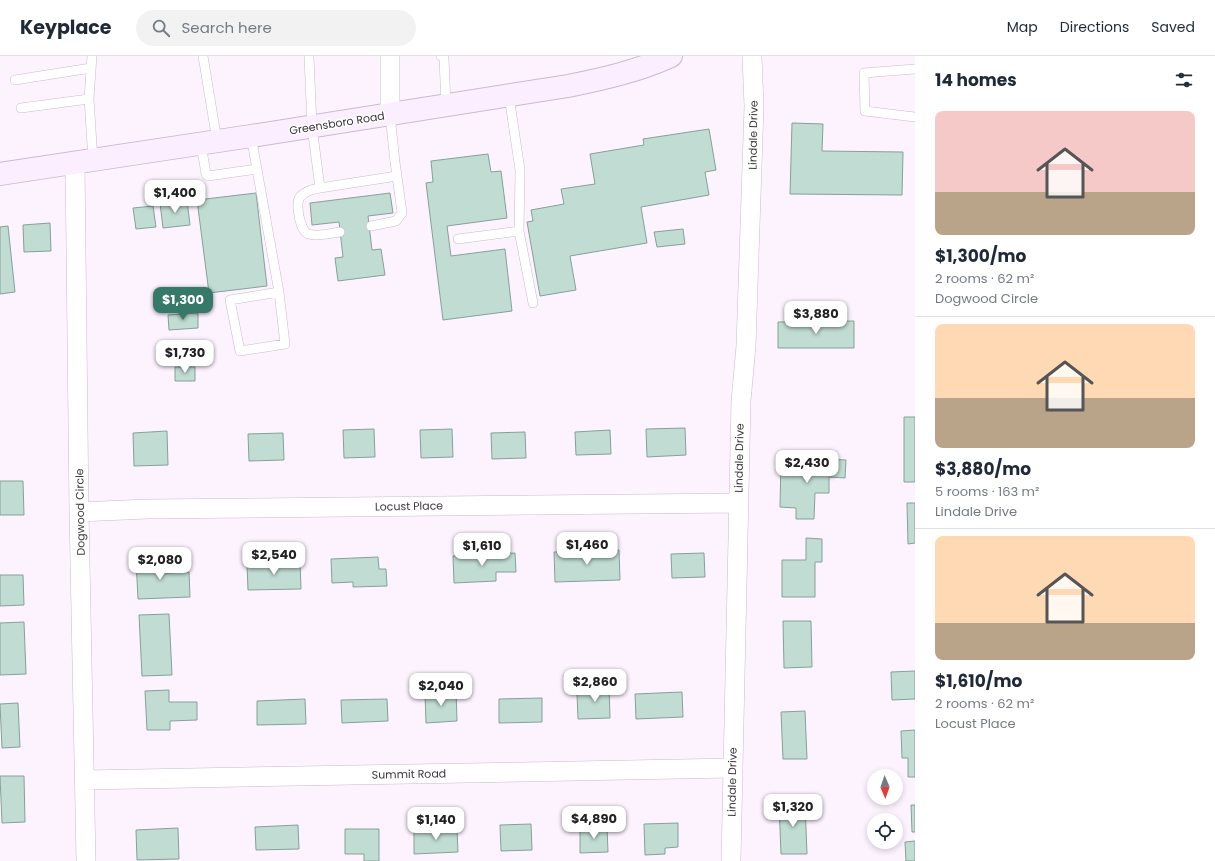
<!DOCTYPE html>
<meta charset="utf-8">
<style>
body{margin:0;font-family:Poppins,sans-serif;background:#f2f2f3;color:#1f2937;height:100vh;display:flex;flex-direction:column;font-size:15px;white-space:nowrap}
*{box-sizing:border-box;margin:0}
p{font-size:13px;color:#747a83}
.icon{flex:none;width:22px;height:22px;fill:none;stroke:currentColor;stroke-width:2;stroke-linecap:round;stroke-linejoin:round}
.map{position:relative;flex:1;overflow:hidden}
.drawer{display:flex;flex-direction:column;background:#fff;width:300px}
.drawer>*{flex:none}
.needle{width:26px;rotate:178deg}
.buttons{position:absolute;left:867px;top:713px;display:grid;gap:8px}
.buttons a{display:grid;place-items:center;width:36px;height:36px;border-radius:50%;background:#fff;box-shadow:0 2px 6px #0003;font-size:20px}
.price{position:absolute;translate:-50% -34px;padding:0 9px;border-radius:8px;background:#fff;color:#222;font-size:13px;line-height:26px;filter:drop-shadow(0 1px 2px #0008)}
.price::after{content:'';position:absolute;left:50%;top:24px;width:12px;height:9px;margin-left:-6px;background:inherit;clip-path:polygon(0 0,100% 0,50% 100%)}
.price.on{background:#377969;color:#fff}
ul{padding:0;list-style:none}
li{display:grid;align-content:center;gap:8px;height:212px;padding:0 20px}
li+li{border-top:1px solid #e0e1e3}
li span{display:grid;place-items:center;height:124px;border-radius:8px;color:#555}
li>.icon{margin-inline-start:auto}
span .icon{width:72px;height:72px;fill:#fffc;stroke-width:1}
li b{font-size:17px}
h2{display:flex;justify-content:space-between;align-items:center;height:48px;padding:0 20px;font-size:17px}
header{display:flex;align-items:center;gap:24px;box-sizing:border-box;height:56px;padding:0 20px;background:#fff;border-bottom:1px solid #e0e1e3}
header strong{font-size:19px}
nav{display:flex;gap:22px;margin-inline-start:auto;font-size:14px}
.search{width:280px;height:36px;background:#f2f2f3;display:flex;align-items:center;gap:10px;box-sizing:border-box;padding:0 14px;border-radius:22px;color:#747a83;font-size:15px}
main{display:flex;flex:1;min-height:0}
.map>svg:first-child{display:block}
.building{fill:#c0dcd3;stroke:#86a098}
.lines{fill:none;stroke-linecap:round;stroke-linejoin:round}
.lane-casing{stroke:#cabacd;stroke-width:10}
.street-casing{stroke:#cabacd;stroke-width:20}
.secondary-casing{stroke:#cabacd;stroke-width:24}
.lane{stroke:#fff;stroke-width:9}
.street{stroke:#fff;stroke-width:19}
.secondary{stroke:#fbeefe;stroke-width:22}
.labels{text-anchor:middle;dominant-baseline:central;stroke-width:3;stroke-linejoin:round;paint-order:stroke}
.street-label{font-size:11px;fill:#3c363d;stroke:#fff}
</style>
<header>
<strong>Keyplace</strong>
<div class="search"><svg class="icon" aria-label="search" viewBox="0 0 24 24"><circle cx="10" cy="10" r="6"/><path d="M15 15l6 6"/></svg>Search here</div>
<nav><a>Map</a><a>Directions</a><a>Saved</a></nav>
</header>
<main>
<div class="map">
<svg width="915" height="805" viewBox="0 0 915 805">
<rect width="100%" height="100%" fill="#fdf3ff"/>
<path class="building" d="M 792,67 L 823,68 L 822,95 L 903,96 L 902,139 L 790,138 Z
M 709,73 L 716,114 L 705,116 L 709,139 L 641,151 L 647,187 L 570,200 L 576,234 L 540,240 L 527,166 L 533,165 L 531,154 L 564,148 L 561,133 L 595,128 L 590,98 L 644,89 L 643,83 Z
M 488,98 L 491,116 L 501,115 L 507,162 L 447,170 L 451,200 L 505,193 L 512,255 L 443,264 L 426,127 L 433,126 L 431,105 Z
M 256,137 L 267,230 L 209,237 L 197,144 Z
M 390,137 L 393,157 L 368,160 L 372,194 L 381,193 L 385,219 L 338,225 L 335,202 L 343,201 L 339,166 L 312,169 L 310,147 Z
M 187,144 L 190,169 L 163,172 L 160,147 Z
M 153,150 L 156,171 L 136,173 L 133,152 Z
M 50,167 L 51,195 L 24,196 L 23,169 Z
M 8,170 L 15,236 L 0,238 L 0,171 Z
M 683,173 L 685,188 L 657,191 L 654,176 Z
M 198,257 L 198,272 L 169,274 L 168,259 Z
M 854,265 L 854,292 L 778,292 L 778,266 Z
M 170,292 L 202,292 L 203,309 L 178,309 L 177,299 L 170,299 Z
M 175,311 L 195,311 L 195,325 L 175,325 Z
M 904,361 L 915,361 L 915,426 L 904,426 Z
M 685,372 L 686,399 L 647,401 L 646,373 Z
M 374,373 L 375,401 L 344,402 L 343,374 Z
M 452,373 L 453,401 L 421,402 L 420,374 Z
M 610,374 L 611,398 L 576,399 L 575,376 Z
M 167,375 L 168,409 L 134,410 L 133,377 Z
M 525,376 L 526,402 L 492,403 L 491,377 Z
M 283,377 L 284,404 L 249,405 L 248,378 Z
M 821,403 L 846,404 L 845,422 L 829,421 L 829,437 L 815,437 L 814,463 L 796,463 L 796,452 L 780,451 L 781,404 L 809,405 L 809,417 L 821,418 Z
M 0,425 L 23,425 L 24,459 L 0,459 Z
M 907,447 L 915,447 L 915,487 L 908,488 Z
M 806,482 L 822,483 L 822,506 L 815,506 L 815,541 L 782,541 L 782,504 L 806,504 Z
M 619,494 L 620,524 L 555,526 L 554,496 Z
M 515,497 L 516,516 L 496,516 L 496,525 L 454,527 L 453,500 Z
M 704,497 L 705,521 L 672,522 L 671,498 Z
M 378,501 L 379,513 L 386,513 L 387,530 L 353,531 L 353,526 L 332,527 L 331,503 Z
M 164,503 L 165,517 L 189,516 L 190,541 L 138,543 L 136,504 Z
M 300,506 L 301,533 L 248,534 L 247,508 Z
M 0,519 L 23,519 L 24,549 L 0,550 Z
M 169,558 L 172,619 L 142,620 L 139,559 Z
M 783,565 L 811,565 L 812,611 L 784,612 Z
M 24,566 L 26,618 L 0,619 L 0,567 Z
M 915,615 L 915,643 L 892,644 L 891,616 Z
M 609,628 L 610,662 L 578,663 L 577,638 L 590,638 L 590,629 Z
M 169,634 L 169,646 L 197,646 L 197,664 L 170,665 L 170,674 L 147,674 L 145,635 Z
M 456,635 L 457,665 L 426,667 L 425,637 Z
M 682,636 L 683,661 L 636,663 L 635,638 Z
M 542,642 L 542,666 L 499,667 L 499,643 Z
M 305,643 L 306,668 L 257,669 L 257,645 Z
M 387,643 L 388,665 L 342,667 L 341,644 Z
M 18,647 L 20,691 L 2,692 L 0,648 Z
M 805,655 L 807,703 L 783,703 L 781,656 Z
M 915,674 L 915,721 L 908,721 L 908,702 L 902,702 L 901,675 Z
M 0,720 L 24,720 L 25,766 L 2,767 Z
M 805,746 L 807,798 L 781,798 L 779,747 Z
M 911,749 L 915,749 L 915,776 L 912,776 Z
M 678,767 L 678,791 L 665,792 L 665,798 L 645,799 L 644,768 Z
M 531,768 L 532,794 L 501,795 L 500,769 Z
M 298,769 L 299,793 L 256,794 L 255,771 Z
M 607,770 L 608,796 L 580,797 L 580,771 Z
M 178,772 L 179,803 L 137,804 L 136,774 Z
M 345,773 L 379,773 L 379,805 L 364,805 L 364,798 L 345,798 Z
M 457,773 L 458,796 L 414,798 L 414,774 Z
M 915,785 L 915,805 L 906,805 L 905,786 Z"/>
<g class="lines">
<g class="lane-casing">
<path id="lane" d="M 92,0 L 89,43 L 93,104
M 203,0 L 217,85
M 309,0 L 312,71 L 320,132 C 313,133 305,135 300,141 C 295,147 300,175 308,178 C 318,181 330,177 340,176
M 441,0 L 444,2 L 446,49
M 915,13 L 864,17 L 865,55 L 915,61
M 15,24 L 91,12
M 509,40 L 520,114 L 519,175 L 533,247
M 21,52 L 89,43
M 251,80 L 279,236 L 285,288 L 240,295 L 230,244 L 279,236
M 201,88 L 206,118 L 208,120 L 257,113
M 320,132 L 397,120
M 371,170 L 396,165 L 402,157 L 401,149 L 395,106 L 390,59
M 458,183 L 519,175"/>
</g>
<g class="street-casing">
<path id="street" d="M 390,0 L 390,59
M 75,107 L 79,456 L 86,805
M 79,456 L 148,453 L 738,447
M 85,724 L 733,712
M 731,805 L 741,345 L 746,290 L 753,81 L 754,50 L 752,0"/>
</g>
<g class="secondary-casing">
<path id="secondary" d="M 0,118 L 251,80 L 568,30 C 603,23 638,15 671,0"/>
</g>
<use href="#lane" class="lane"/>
<use href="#street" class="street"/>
<use href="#secondary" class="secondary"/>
</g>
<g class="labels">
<g class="street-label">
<text transform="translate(337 67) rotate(-9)">Greensboro Road</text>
<text transform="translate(753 79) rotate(-89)">Lindale Drive</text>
<text transform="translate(739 402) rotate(-89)">Lindale Drive</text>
<text transform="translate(409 450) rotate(-1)">Locust Place</text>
<text transform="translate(80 456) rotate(-91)">Dogwood Circle</text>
<text transform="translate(409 718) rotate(-1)">Summit Road</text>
<text transform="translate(732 726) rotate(-89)">Lindale Drive</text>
</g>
</g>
</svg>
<div class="buttons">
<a><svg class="needle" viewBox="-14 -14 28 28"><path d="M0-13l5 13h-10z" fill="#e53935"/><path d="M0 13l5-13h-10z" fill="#747a83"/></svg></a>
<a><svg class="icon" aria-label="locate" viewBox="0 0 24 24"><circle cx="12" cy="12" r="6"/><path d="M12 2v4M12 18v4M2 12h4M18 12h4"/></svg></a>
</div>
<b class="price" style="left:175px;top:158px">$1,400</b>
<b class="price on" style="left:183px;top:265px">$1,300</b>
<b class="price" style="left:816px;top:279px">$3,880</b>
<b class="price" style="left:185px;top:318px">$1,730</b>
<b class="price" style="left:807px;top:428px">$2,430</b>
<b class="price" style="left:587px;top:510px">$1,460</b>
<b class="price" style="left:482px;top:511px">$1,610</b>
<b class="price" style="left:274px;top:520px">$2,540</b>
<b class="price" style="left:160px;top:525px">$2,080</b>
<b class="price" style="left:595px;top:647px">$2,860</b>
<b class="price" style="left:441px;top:651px">$2,040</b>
<b class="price" style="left:793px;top:772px">$1,320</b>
<b class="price" style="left:594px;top:784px">$4,890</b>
<b class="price" style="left:436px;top:785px">$1,140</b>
</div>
<section class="drawer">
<h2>14 homes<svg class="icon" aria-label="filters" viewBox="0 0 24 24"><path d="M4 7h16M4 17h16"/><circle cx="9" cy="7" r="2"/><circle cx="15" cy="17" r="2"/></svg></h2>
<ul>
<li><span style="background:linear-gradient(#f6c9c9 65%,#b9a48a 0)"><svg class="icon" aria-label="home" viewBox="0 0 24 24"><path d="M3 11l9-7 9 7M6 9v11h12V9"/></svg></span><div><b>$1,300/mo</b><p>2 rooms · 62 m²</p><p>Dogwood Circle</p></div></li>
<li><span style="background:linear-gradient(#ffd9b3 60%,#b9a48a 0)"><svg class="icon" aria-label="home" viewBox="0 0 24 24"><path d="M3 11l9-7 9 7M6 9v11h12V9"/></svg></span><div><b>$3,880/mo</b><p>5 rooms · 163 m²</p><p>Lindale Drive</p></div></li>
<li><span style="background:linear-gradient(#ffd9b3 70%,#b9a48a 0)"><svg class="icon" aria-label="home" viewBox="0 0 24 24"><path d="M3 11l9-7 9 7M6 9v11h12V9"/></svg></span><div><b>$1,610/mo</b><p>2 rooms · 62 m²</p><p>Locust Place</p></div></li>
</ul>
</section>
</main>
